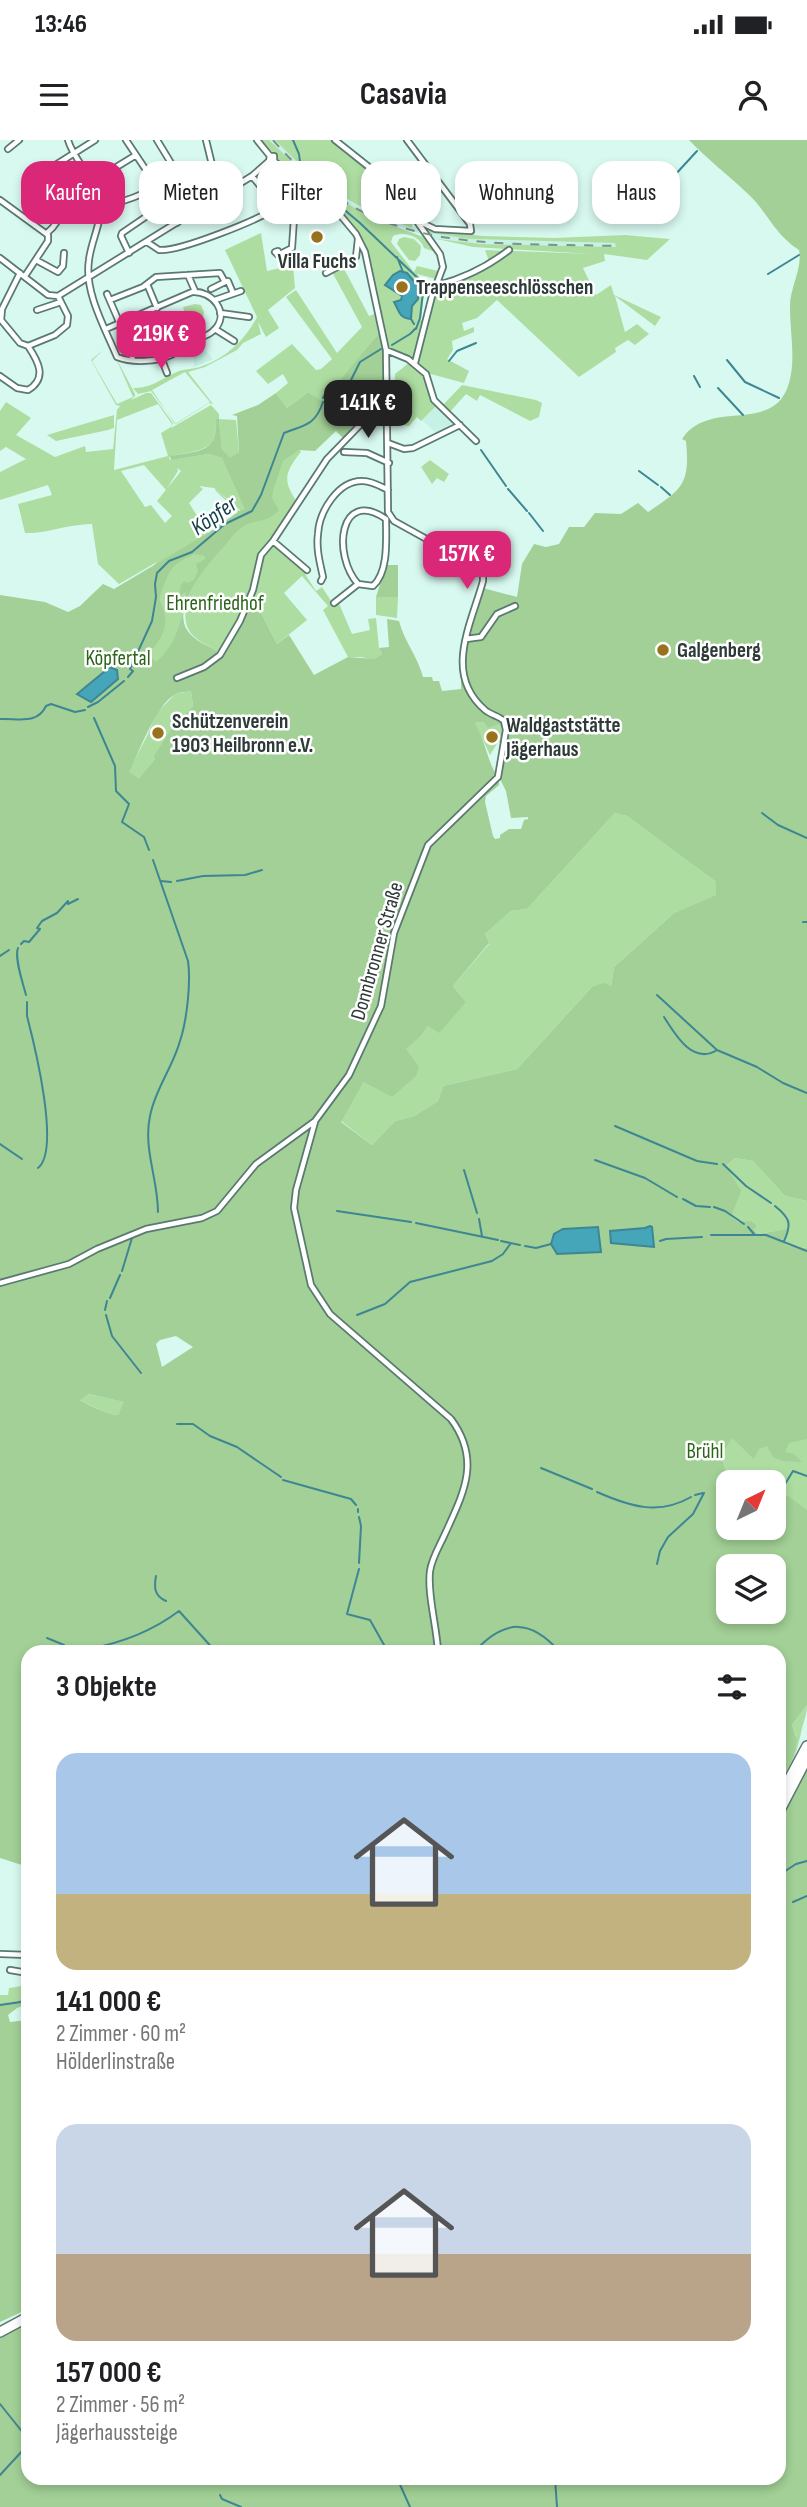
<!DOCTYPE html>
<html lang="de">
<meta charset="utf-8">
<style>
body{margin:0;font-family:"Sofia Sans Condensed",sans-serif;background:#f2f2f2;color:#202124;height:100vh;display:flex;flex-direction:column;font-size:26px;white-space:nowrap}
*{box-sizing:border-box;margin:0}
p{font-size:23px;color:#757577}
.icon{flex:none;width:38px;height:38px;fill:none;stroke:currentColor;stroke-width:2;stroke-linecap:round;stroke-linejoin:round}
.map{position:relative;flex:1;overflow:hidden}
.panel{position:absolute;left:21px;top:1505px;width:765px;height:840px;display:flex;flex-direction:column;background:#fff;border-radius:21px;box-shadow:0 4px 10px #0003}
.panel>*{flex:none}
.top-card{position:absolute;left:21px;top:21px;width:766px;height:63px;display:flex;gap:14px}
.needle{width:46px;rotate:43deg}
.fabs{position:absolute;left:716px;top:1330px;display:grid;gap:14px}
.fabs a{display:grid;place-items:center;width:70px;height:70px;border-radius:14px;background:#fff;box-shadow:0 4px 10px #0003;font-size:35px}
.price{position:absolute;translate:-50% -60px;padding:0 16px;border-radius:14px;background:#db2777;color:#fff;font-size:23px;line-height:46px;filter:drop-shadow(0 2px 4px #0008)}
.price::after{content:'';position:absolute;left:50%;top:42px;width:21px;height:16px;margin-left:-10px;background:inherit;clip-path:polygon(0 0,100% 0,50% 100%)}
.price.current{background:#222;color:#fff}
ul{padding:0;list-style:none}
li{display:grid;align-content:center;gap:14px;height:371px;padding:0 35px}
li span{display:grid;place-items:center;height:217px;border-radius:21px;color:#555}
li>.icon{margin-inline-start:auto}
span .icon{width:126px;height:126px;fill:#fffc;stroke-width:1}
li b{font-size:30px}
h2{display:flex;justify-content:space-between;align-items:center;height:84px;padding:0 35px;font-size:30px}
.pill{padding:0 24px;border-radius:21px;background:#fff;box-shadow:0 4px 10px #0003;font-size:24px;line-height:63px}
.pill.current{background:#db2777;color:#fff}
.status{display:flex;justify-content:space-between;align-items:center;height:49px;padding:0 35px;background:#fff;direction:ltr}
.status svg{height:19px;fill:currentColor}
header{display:flex;justify-content:space-between;align-items:center;height:91px;padding:0 35px;background:#fff;font-size:32px;font-weight:700}
.map>svg:first-child{display:block}
.built{fill:#c6f1e5}
.green{fill:#aedda2;fill-rule:evenodd}
.forest{fill:#a2d096;fill-rule:evenodd}
.water{fill:#45a6ba;stroke:#3e8693;stroke-width:2}
.lines{fill:none;stroke-linecap:round;stroke-linejoin:round}
.stream{stroke:#3e8693;stroke-width:2}
.minor-casing{stroke:#5a7971;stroke-width:8}
.highway-casing{stroke:#5a7971;stroke-width:12}
.minor{stroke:#fff;stroke-width:4.5}
.highway{stroke:#fff;stroke-width:9}
.rail{stroke:#7c928c;stroke-width:2;stroke-dasharray:9 9;stroke-linecap:butt}
.poi-dot{fill:#98731e;stroke:#fff;stroke-width:2.5}
.labels{text-anchor:middle;dominant-baseline:central;stroke-width:5;stroke-linejoin:round;paint-order:stroke}
.poi-label{font-size:21px;font-weight:bold;fill:#2d3a37;stroke:#fff;text-anchor:start}
.park-label{font-size:21px;fill:#2b6519;stroke:#fff}
.street-label{font-size:21px;fill:#2d3a37;stroke:#fff}
.water-label{font-size:23px;font-style:italic;fill:#113e47;stroke:#fff}
</style>
<div class="status"><b>13:46</b><svg viewBox="0 0 49 12"><path d="M0 12V9h3v3zM5 12V6h3v6zM10 12V3h3v9zM15 12V0h3v12zM26 1h20v11H26zM47 4h2v5h-2z"/></svg></div>
<header><svg class="icon" aria-label="menu" viewBox="0 0 24 24"><path d="M4 6h16M4 12h16M4 18h16"/></svg>Casavia<svg class="icon" aria-label="person" viewBox="0 0 24 24"><circle cx="12" cy="8" r="4"/><path d="M4 21q1-7 8-7t8 7"/></svg></header>
<div class="map">
<svg width="807" height="2367" viewBox="0 0 807 2367">
<rect width="100%" height="100%" fill="#d8f9f0"/>
<path class="built" d="M 269,0 L 275,0 L 306,29 L 342,57 L 371,73 L 417,88 L 419,91 L 469,99 L 616,103 L 616,107 L 482,104 L 430,99 L 428,96 L 376,79 L 339,60 L 313,41 Z
M 202,200 L 204,209 L 213,219 L 194,227 L 193,203 Z
M 436,266 L 456,286 L 439,296 L 422,280 Z"/>
<path class="green" d="M 260,0 L 269,0 L 313,41 L 334,56 L 369,76 L 423,97 L 438,113 L 424,108 C 420,96 404,91 393,96 L 391,102 L 414,132 L 417,126 L 438,131 L 436,139 L 417,134 L 425,144 L 421,180 L 427,181 L 437,143 L 490,124 L 485,110 L 592,114 L 473,107 L 437,99 L 482,104 L 616,107 L 615,103 L 469,99 L 425,92 L 429,90 L 423,89 L 423,86 L 440,92 L 484,96 L 554,98 L 625,95 L 670,99 L 647,120 L 604,114 L 605,121 L 583,128 L 596,155 L 611,145 L 614,155 L 661,177 L 655,186 L 615,156 L 625,192 L 637,184 L 649,194 L 635,205 L 628,200 L 615,208 L 616,212 L 579,237 L 497,160 L 477,178 L 462,183 L 464,191 L 474,187 L 474,192 L 452,201 L 453,210 L 447,219 L 469,231 L 464,243 L 427,233 L 407,215 L 388,208 L 383,190 L 299,309 L 301,312 C 283,334 283,342 299,365 L 275,401 L 308,430 L 305,434 L 316,451 L 322,447 L 333,464 L 338,461 L 352,494 L 370,490 L 368,479 L 376,478 L 379,508 L 382,514 L 375,520 L 361,517 L 348,517 L 323,470 L 328,466 L 302,436 L 284,453 L 307,480 L 277,504 L 262,475 L 238,481 L 219,512 C 196,499 182,495 186,465 L 183,471 L 179,491 L 162,531 L 0,601 L 157,422 L 119,444 L 98,424 L 92,384 C 68,384 46,394 25,393 L 18,364 L 52,355 L 48,345 L 0,360 L 0,332 L 26,319 L 6,307 L 0,311 L 0,271 L 6,262 L 31,278 L 16,295 L 55,317 L 85,306 L 86,312 L 113,309 L 117,270 L 120,266 L 116,265 L 91,220 L 103,210 L 92,221 L 117,264 L 133,257 L 115,216 L 135,254 L 135,256 L 131,260 L 146,253 L 151,253 L 173,283 L 171,288 L 211,265 L 219,274 L 219,279 L 236,280 L 239,312 L 230,319 L 222,309 L 219,279 L 216,279 C 218,315 195,309 169,317 L 170,320 L 209,314 L 222,318 L 227,326 L 276,286 L 316,258 L 308,252 L 287,268 L 276,253 L 288,243 L 283,234 L 268,244 L 256,231 L 292,204 L 316,230 L 321,229 L 332,219 L 286,157 L 296,150 L 337,213 L 362,187 L 331,130 L 342,125 L 369,176 L 380,172 L 366,110 L 356,92 L 277,19 L 276,15 ZM 400,131 L 407,133 L 413,164 L 398,173 L 394,162 L 401,160 L 402,156 L 385,146 ZM 158,264 L 172,284 L 171,287 L 161,293 L 168,316 L 114,330 L 117,280 ZM 144,325 L 166,350 L 178,331 L 177,328 L 181,331 L 157,361 L 172,376 L 165,383 L 151,365 L 145,367 L 121,331 ZM 199,346 L 214,348 L 241,371 L 244,369 L 205,401 L 203,396 L 208,393 L 189,363 L 203,349 Z
M 275,0 L 331,0 L 347,15 L 367,27 L 387,44 L 413,80 L 412,88 C 352,67 320,46 275,0 Z
M 261,93 L 267,131 L 293,125 L 295,148 L 268,170 L 279,188 L 266,197 L 258,182 L 261,194 L 243,203 L 237,210 L 205,227 L 188,232 L 213,264 L 209,263 L 176,284 L 151,251 L 138,254 L 133,248 C 151,249 162,238 179,231 C 186,229 193,229 200,227 C 226,218 245,200 257,177 L 225,110 ZM 185,232 L 210,262 L 175,284 L 152,250 Z
M 404,97 L 414,99 L 421,106 L 420,115 L 415,121 L 409,120 L 397,104 L 399,99 Z
M 195,164 L 201,165 L 204,172 L 202,183 L 195,187 L 196,198 L 193,199 L 183,167 Z
M 410,222 L 424,234 L 436,266 L 421,281 L 417,277 L 409,286 L 394,284 L 395,234 Z
M 462,245 L 536,260 L 542,263 L 539,277 L 530,281 L 480,255 L 477,261 L 466,254 L 449,273 L 442,266 Z
M 114,275 L 114,288 L 108,290 L 56,301 L 47,295 Z
M 430,320 L 449,334 L 444,342 L 437,338 L 432,344 L 421,327 Z
M 376,457 L 398,457 L 397,478 L 376,475 Z
M 191,551 L 193,566 L 173,586 L 156,618 L 139,638 L 128,632 L 147,596 L 156,574 L 175,554 Z
M 484,582 L 499,584 L 503,591 L 503,602 L 498,602 L 490,615 L 475,583 Z
M 615,673 L 627,676 L 716,742 L 717,755 L 674,773 L 614,827 L 611,846 L 592,847 L 517,929 L 443,946 L 438,961 L 414,976 L 395,981 L 372,1005 L 341,981 L 364,942 L 421,896 L 428,886 L 466,862 L 453,846 L 489,804 L 485,794 L 511,771 L 527,769 Z
M 735,1018 L 753,1021 L 785,1056 L 807,1061 L 807,1108 L 786,1105 L 782,1099 L 783,1090 L 758,1094 L 754,1089 L 731,1077 L 726,1026 Z
M 87,1254 L 125,1262 L 118,1275 C 108,1275 89,1265 79,1259 Z
M 639,1273 L 807,1294 L 807,1389 L 774,1371 L 774,1342 L 728,1342 L 728,1368 Z
M 807,1565 C 807,1576 803,1582 801,1593 C 798,1606 795,1618 788,1630 L 794,1616 L 796,1596 L 792,1585 Z
M 28,1845 L 26,1859 L 0,1863 L 0,1855 L 8,1855 L 9,1848 Z"/>
<path class="forest" d="M 689,0 L 807,0 L 807,1061 L 785,1056 L 753,1021 L 735,1018 L 726,1026 L 741,1051 L 731,1077 L 739,1082 L 751,1081 L 757,1086 L 754,1089 L 758,1094 L 788,1089 L 787,1096 L 782,1099 L 786,1105 L 807,1108 L 807,1299 L 789,1303 L 785,1312 L 794,1314 L 802,1322 L 783,1321 L 773,1317 L 767,1306 L 759,1309 L 754,1319 L 732,1298 L 721,1316 L 728,1341 L 732,1342 L 728,1342 L 722,1354 L 728,1357 L 728,1388 L 774,1388 L 774,1355 L 788,1356 L 807,1370 L 807,1565 L 792,1585 L 797,1600 L 794,1616 L 779,1647 L 779,1512 L 28,1512 L 28,1733 L 25,1726 L 0,1718 L 0,455 L 45,462 L 68,472 L 80,466 L 103,444 L 114,449 L 208,393 L 238,372 L 215,350 L 208,350 L 216,350 L 239,371 L 245,369 L 222,318 L 209,314 L 171,320 L 170,316 C 198,311 218,313 216,279 L 219,279 L 222,309 L 230,318 L 239,312 L 237,276 L 232,275 L 258,265 L 276,253 L 287,268 L 308,252 L 320,260 L 327,261 C 329,251 373,202 383,189 L 388,208 L 384,215 L 387,256 L 345,300 L 336,291 L 315,311 L 299,310 L 283,321 L 273,351 L 272,358 L 279,370 C 268,384 254,378 241,388 C 235,392 230,399 226,404 C 210,422 171,464 187,490 C 194,501 209,506 219,512 L 238,481 L 245,464 L 262,475 L 277,504 L 289,495 L 314,535 L 348,517 L 375,519 L 382,514 L 379,508 L 389,507 L 387,479 L 399,481 C 404,501 418,517 423,537 L 432,537 L 433,541 L 439,541 L 442,551 L 461,549 L 461,517 L 483,448 L 517,457 L 522,424 L 534,404 L 546,407 L 559,404 L 569,387 L 584,387 L 595,373 L 621,374 L 638,363 L 648,372 C 683,349 690,344 686,301 L 682,299 C 709,257 774,296 789,243 C 796,219 790,193 790,168 C 789,149 803,128 799,110 C 773,93 768,72 747,53 C 728,35 707,19 689,0 ZM 195,414 L 205,416 L 205,419 L 196,424 L 198,431 L 194,440 L 187,443 L 184,441 L 181,445 L 179,456 L 186,452 C 183,477 177,505 156,522 L 148,514 C 165,496 171,482 159,459 C 168,434 169,424 195,414 ZM 109,527 L 117,530 L 118,539 L 91,561 L 77,553 ZM 191,551 L 193,566 L 173,586 L 154,616 L 155,619 L 139,638 L 129,632 C 139,612 156,566 174,555 C 178,552 186,552 191,551 ZM 484,582 L 488,588 L 499,584 L 503,591 L 497,635 C 488,624 485,599 475,583 ZM 499,641 L 501,641 L 506,651 L 511,678 L 528,677 L 528,679 L 524,680 L 521,689 L 509,689 L 500,695 L 500,698 L 495,699 L 493,696 L 485,662 L 486,656 L 499,645 ZM 615,673 L 627,676 L 716,742 L 716,755 L 674,773 L 614,827 L 611,846 L 603,843 L 592,847 L 517,929 L 443,946 L 438,961 L 414,976 L 395,981 L 372,1005 L 341,982 L 364,942 L 392,957 L 416,936 L 419,927 L 406,909 L 421,896 L 428,886 L 439,893 L 466,862 L 453,846 L 489,803 L 485,794 L 511,771 L 527,769 ZM 645,1088 L 654,1107 L 611,1102 L 610,1091 ZM 176,1196 L 193,1207 L 162,1227 L 156,1204 L 160,1200 ZM 88,1254 L 124,1262 L 118,1275 C 108,1275 89,1265 80,1260 ZM 728,1426 L 774,1426 L 774,1472 L 728,1472 Z
M 386,425 L 398,425 L 398,457 L 376,457 Z
M 807,1627 L 807,2367 L 0,2367 L 0,2198 L 28,2183 L 28,2338 L 779,2338 L 779,1686 Z
M 28,1853 L 28,1864 L 17,1868 L 8,1875 L 10,1882 L 28,1880 L 28,2169 L 0,2182 L 0,1863 L 26,1859 Z"/>
<path class="water" d="M 400,131 L 407,133 L 419,147 L 418,159 L 412,166 L 411,179 C 398,178 399,170 394,162 L 401,160 L 402,156 L 385,145 L 393,135 Z
M 110,527 L 117,530 L 118,539 L 91,562 L 77,554 Z
M 650,1086 L 652,1087 L 654,1107 L 611,1103 L 610,1091 L 645,1088 Z
M 598,1087 L 601,1112 L 557,1114 L 551,1104 L 554,1094 L 563,1089 Z"/>
<g class="lines">
<path class="stream" d="M 293,0 L 299,14 L 300,22
M 296,29 L 360,83 L 424,144 L 420,178 L 416,189
M 674,36 L 697,11
M 669,41 L 672,38
M 611,60 L 628,34
M 397,117 L 403,132
M 768,134 L 799,115
M 411,179 L 414,184
M 392,205 L 410,194 L 416,188
M 727,220 L 745,242 L 779,258
M 449,221 L 457,211 L 476,203
M 694,236 L 700,247
M 718,248 L 743,275
M 323,258 L 325,254 L 350,242 L 360,222 L 381,209
M 481,310 L 506,346
M 639,331 L 658,345
M 661,347 L 670,355
M 508,349 L 527,371
M 529,373 L 543,391
M 128,537 L 133,531 L 130,529 L 152,481 L 156,457 L 155,444 L 157,433 L 169,421 L 192,412 L 225,384 L 252,371 L 261,355 L 284,293 C 304,285 315,286 323,262
M 88,567 L 98,562 L 124,541
M 94,578 L 115,626 L 116,651 L 129,664 L 122,682 L 144,697 L 149,710
M 0,579 C 18,578 37,585 46,566 L 51,564 L 75,572 L 85,570
M 762,673 L 778,685 L 807,698
M 153,720 L 188,821 C 191,842 187,880 180,901 C 173,927 155,949 150,976 C 143,1009 158,1039 158,1072
M 161,741 L 171,742
M 177,741 L 203,736 L 245,735 L 262,730
M 803,782 L 807,782
M 21,804 L 24,801 L 29,802 L 40,789 L 37,788 L 42,781 L 57,773 L 68,761 L 68,764 L 78,759
M 18,808 C 14,818 23,843 26,855
M 0,816 L 9,810
M 657,855 L 717,910 L 757,927 L 783,943 L 807,953
M 27,862 L 27,876 C 34,903 61,1010 38,1028
M 664,877 C 676,896 693,925 717,910
M 615,986 L 697,1021 L 717,1024
M 0,1004 L 22,1019
M 595,1020 L 645,1038 L 677,1057
M 723,1024 L 746,1046 L 771,1063
M 464,1030 L 477,1073
M 683,1059 L 696,1066 L 710,1067
M 775,1066 C 790,1078 792,1084 784,1101
M 714,1067 L 725,1071 L 744,1084
M 337,1071 L 411,1082
M 479,1079 L 482,1096
M 416,1083 L 498,1100
M 748,1087 L 754,1094
M 711,1095 L 766,1095 L 807,1111
M 501,1101 L 520,1105
M 660,1101 L 666,1099 L 702,1097
M 525,1106 L 536,1108 L 551,1104
M 122,1131 L 132,1098
M 110,1158 L 120,1135
M 105,1170 L 107,1161
M 106,1175 L 112,1196 L 141,1233
M 357,1175 L 385,1164 L 410,1142 L 492,1121 L 503,1114 L 511,1103
M 177,1284 L 193,1284 L 210,1296 L 237,1307 L 281,1337
M 541,1328 L 592,1349
M 283,1340 L 351,1359 L 356,1365
M 597,1352 C 629,1366 658,1376 691,1357
M 695,1355 L 703,1353
M 774,1362 L 793,1331 L 807,1336
M 358,1369 L 358,1372
M 359,1377 L 361,1386 L 359,1423
M 657,1424 L 660,1411 L 668,1397 L 693,1374 L 704,1353
M 359,1429 L 347,1474 L 370,1480 L 388,1512
M 156,1436 C 154,1447 154,1456 166,1461
M 47,1498 L 64,1505
M 70,1506 L 81,1509
M 88,1509 C 122,1503 151,1492 179,1471 L 216,1512
M 474,1512 C 505,1478 531,1479 560,1512
M 779,1735 L 796,1724 L 807,1721
M 793,1762 L 807,1756
M 0,1865 L 28,1861
M 0,2264 L 24,2294
M 0,2335 L 24,2309 L 24,2297
M 397,2338 L 410,2367
M 555,2338 L 557,2367
M 220,2355 L 222,2359 L 241,2367"/>
<g class="minor-casing">
<path id="minor" d="M 68,0 C 74,22 97,39 100,62 C 103,80 91,101 89,120 C 84,152 105,188 117,217 C 132,223 157,222 171,215 C 178,212 182,206 189,202 C 197,198 207,197 213,191 C 232,174 212,150 192,152 L 106,189
M 126,0 L 156,45
M 206,0 L 217,45 L 222,54
M 257,0 L 270,16 L 274,16 L 274,21 L 269,21 L 270,16
M 335,0 L 384,39 L 416,80 L 435,89 L 471,91 L 470,84 L 407,0
M 8,9 L 19,0
M 46,31 L 95,0
M 43,34 C 57,56 71,73 47,93
M 252,36 L 277,67 L 294,78 L 292,108 L 278,115 L 275,112 L 278,111 L 279,114
M 92,42 L 136,15
M 0,60 L 48,95 L 48,101 L 25,136
M 101,67 C 126,61 161,52 172,26 L 171,23 L 157,0
M 147,102 L 159,110 C 179,112 261,79 277,67
M 129,113 L 121,96 L 122,93 L 166,63 L 177,83
M 0,118 L 48,155 L 58,156
M 36,120 L 58,132 L 63,126 L 64,113
M 326,133 L 356,117 L 358,99
M 188,135 L 195,151
M 147,144 L 157,168
M 438,145 C 465,138 487,127 509,110
M 211,149 L 225,142
M 107,154 L 120,184
M 58,156 L 252,36 L 269,21
M 110,160 L 143,147 L 156,137 L 220,133 L 225,142 L 228,141 L 233,153
M 215,160 L 241,151
M 37,170 L 61,162
M 220,173 L 249,177
M 172,178 L 183,206
M 150,188 L 167,233
M 215,189 L 234,201
M 126,199 L 133,220
M 28,206 L 55,195 L 67,185 L 68,176 L 58,156
M 386,210 L 408,219 L 426,234 L 434,260 L 476,301
M 415,223 L 432,156 L 443,127 L 440,114 L 418,83
M 0,236 L 17,248 L 28,250 C 48,238 38,221 28,206 L 20,203 L 1,180 L 2,169 L 20,133
M 388,303 L 404,309 L 413,308 L 460,285
M 344,312 L 367,313 L 389,323
M 273,401 L 307,430
M 321,441 L 323,437 C 320,423 316,409 318,394 C 319,372 338,340 363,341 C 372,341 380,346 388,350
M 358,444 C 332,415 339,347 386,379
M 358,444 L 373,446 C 389,432 386,398 386,379
M 334,463 L 358,444
M 466,499 L 481,497 L 497,474 L 515,466
M 177,538 L 204,527 L 220,515 L 240,481 L 253,450 L 261,415 L 273,401 L 327,319 L 364,281 L 387,263
M 315,982 L 296,1050 L 294,1068 L 311,1145 L 330,1174 L 451,1279 C 482,1321 463,1354 444,1396 C 439,1407 432,1418 430,1431 C 427,1454 437,1487 438,1512
M 0,1143 L 69,1124 L 97,1109 L 146,1089 L 202,1078 L 217,1071 L 256,1024 L 315,981 L 349,935 L 381,866 L 394,793 L 428,705 L 498,637 L 506,590 L 504,581 C 499,576 491,575 485,570 C 443,534 471,485 483,441 L 483,433 L 477,427 L 394,381 L 388,372 L 386,210 L 365,112 L 356,94 L 341,76 L 274,21
M 0,1814 L 28,1815
M 10,1830 L 28,1833"/>
</g>
<g class="highway-casing">
<path id="highway" d="M 779,1658 L 807,1606
M 779,1672 L 807,1618
M 0,2192 L 28,2177"/>
</g>
<use href="#minor" class="minor"/>
<use href="#highway" class="highway"/>
<path class="rail" d="M 273,0 C 372,115 479,102 616,106"/>
</g>
<g class="poi-dot">
<circle cx="317" cy="97" r="7"/>
<circle cx="402" cy="147" r="7"/>
<circle cx="663" cy="510" r="7"/>
<circle cx="158" cy="593" r="7"/>
<circle cx="492" cy="597" r="7"/>
</g>
<g class="labels">
<g class="poi-label">
<text x="317" y="121" text-anchor="middle">Villa Fuchs</text>
<text x="416" y="147">Trappenseeschlösschen</text>
<text x="677" y="510">Galgenberg</text>
<text x="172" y="581">Schützenverein<tspan x="172" dy="24">1903 Heilbronn e.V.</tspan></text>
<text x="506" y="585">Waldgaststätte<tspan x="506" dy="24">Jägerhaus</tspan></text>
</g>
<g class="park-label">
<text x="215" y="463">Ehrenfriedhof</text>
<text x="118" y="518">Köpfertal</text>
<text x="705" y="1311">Brühl</text>
</g>
<g class="street-label">
<text transform="translate(377 811) rotate(-74)">Donnbronner Straße</text>
</g>
<g class="water-label">
<text transform="translate(214 376) rotate(-35)">Köpfer</text>
</g>
</g>
</svg>
<div class="fabs">
<a><svg class="needle" viewBox="-14 -14 28 28"><path d="M0-13l5 13h-10z" fill="#e53935"/><path d="M0 13l5-13h-10z" fill="#757577"/></svg></a>
<a><svg class="icon" aria-label="layers" viewBox="0 0 24 24"><path d="M12 4l9 5-9 5-9-5zM3 14l9 5 9-5"/></svg></a>
</div>
<b class="price" style="left:161px;top:231px">219K €</b>
<b class="price current" style="left:368px;top:300px">141K €</b>
<b class="price" style="left:467px;top:451px">157K €</b>
<div class="top-card">
<a class="pill current">Kaufen</a>
<a class="pill">Mieten</a>
<a class="pill">Filter</a>
<a class="pill">Neu</a>
<a class="pill">Wohnung</a>
<a class="pill">Haus</a>
</div>
<section class="panel">
<h2>3 Objekte<svg class="icon" aria-label="filters" viewBox="0 0 24 24"><path d="M4 7h16M4 17h16"/><circle cx="9" cy="7" r="2"/><circle cx="15" cy="17" r="2"/></svg></h2>
<ul>
<li><span style="background:linear-gradient(#a9c7e8 65%,#c2b280 0)"><svg class="icon" aria-label="home" viewBox="0 0 24 24"><path d="M3 11l9-7 9 7M6 9v11h12V9"/></svg></span><div><b>141 000 €</b><p>2 Zimmer · 60 m²</p><p>Hölderlinstraße</p></div></li>
<li><span style="background:linear-gradient(#c9d6e8 60%,#b9a48a 0)"><svg class="icon" aria-label="home" viewBox="0 0 24 24"><path d="M3 11l9-7 9 7M6 9v11h12V9"/></svg></span><div><b>157 000 €</b><p>2 Zimmer · 56 m²</p><p>Jägerhaussteige</p></div></li>
</ul>
</section>
</div>
